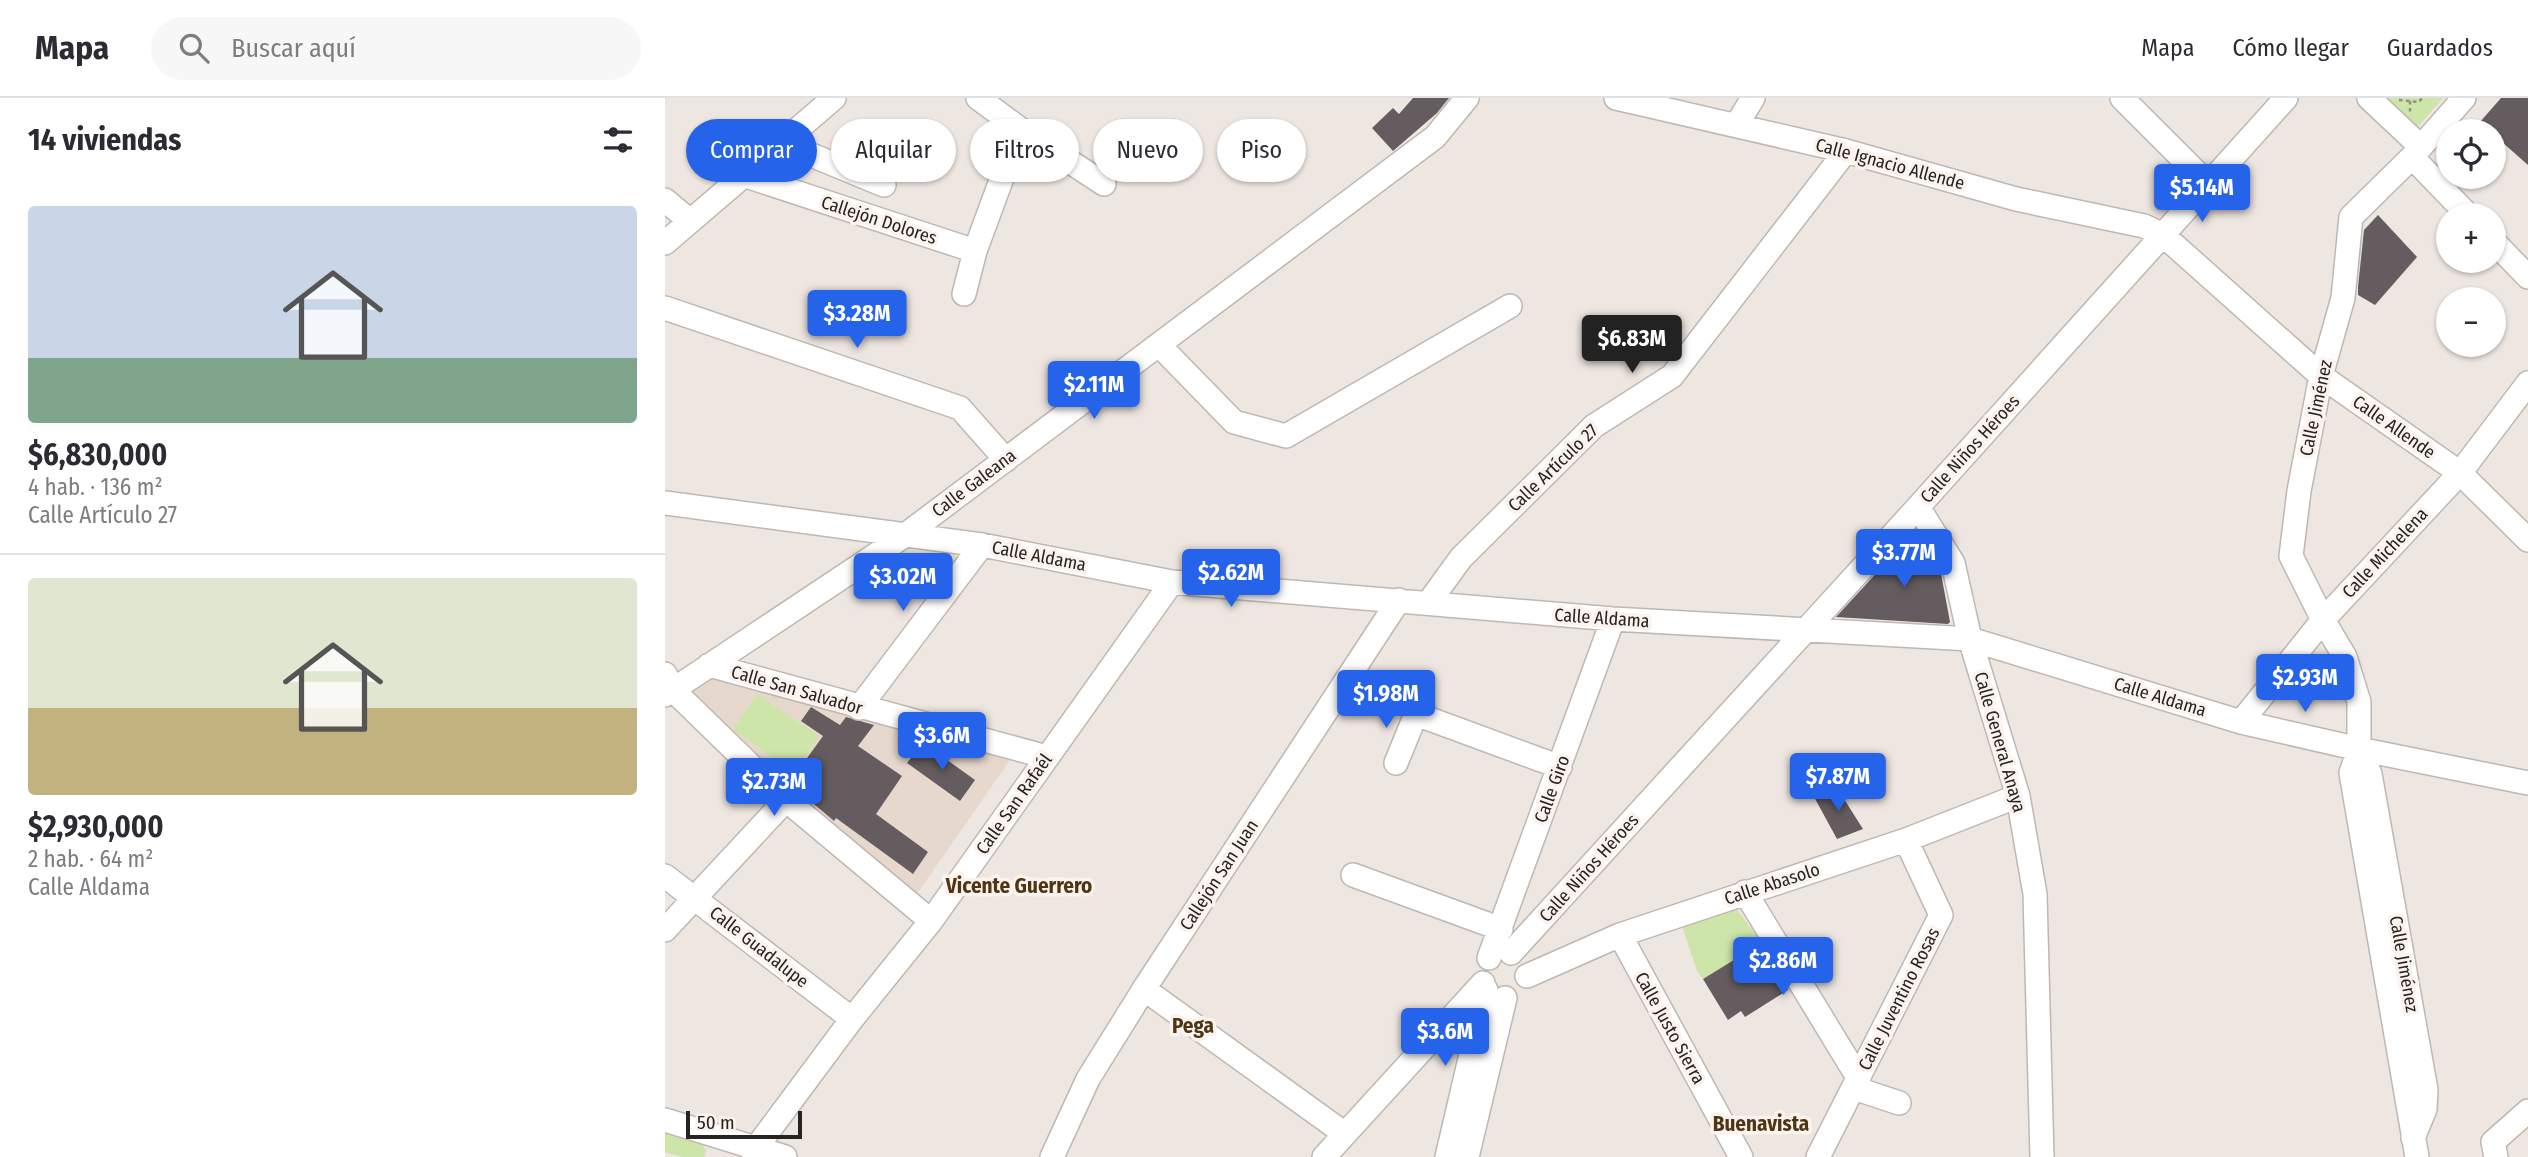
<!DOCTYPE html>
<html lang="es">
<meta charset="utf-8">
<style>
body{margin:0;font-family:"Fira Sans Condensed",sans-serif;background:#f7f7f7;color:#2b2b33;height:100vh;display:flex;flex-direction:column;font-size:26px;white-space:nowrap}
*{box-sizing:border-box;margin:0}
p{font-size:23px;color:#7c7c81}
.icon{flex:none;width:38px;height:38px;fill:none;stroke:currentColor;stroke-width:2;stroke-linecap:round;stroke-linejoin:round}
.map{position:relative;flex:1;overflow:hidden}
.sheet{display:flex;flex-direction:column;background:#fff;width:665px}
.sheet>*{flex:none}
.banner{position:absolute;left:21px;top:21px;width:665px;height:63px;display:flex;gap:14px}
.buttons{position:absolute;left:1771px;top:21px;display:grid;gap:14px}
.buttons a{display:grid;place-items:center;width:70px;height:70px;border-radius:50%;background:#fff;box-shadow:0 2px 5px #0004;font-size:35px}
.scale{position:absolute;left:21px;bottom:18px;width:116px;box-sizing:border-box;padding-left:7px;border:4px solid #262321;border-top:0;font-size:19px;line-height:24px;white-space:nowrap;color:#262321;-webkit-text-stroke:5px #fcf3ee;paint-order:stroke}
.price{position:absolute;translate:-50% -60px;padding:0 16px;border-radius:7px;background:#2563eb;color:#fff;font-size:23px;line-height:46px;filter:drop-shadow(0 2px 4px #0008)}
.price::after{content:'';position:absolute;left:50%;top:42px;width:21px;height:16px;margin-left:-10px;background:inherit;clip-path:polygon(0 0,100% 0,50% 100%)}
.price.on{background:#222;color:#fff}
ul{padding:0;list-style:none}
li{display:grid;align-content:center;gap:14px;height:371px;padding:0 28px}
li+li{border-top:2px solid #e1e1e2}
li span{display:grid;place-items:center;height:217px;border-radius:7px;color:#555}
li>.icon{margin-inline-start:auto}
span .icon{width:126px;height:126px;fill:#fffc;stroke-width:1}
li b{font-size:30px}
h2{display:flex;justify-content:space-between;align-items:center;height:84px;padding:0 28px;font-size:30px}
.pill{padding:0 24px;border-radius:32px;background:#fff;box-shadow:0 2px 5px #0004;font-size:24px;line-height:63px}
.pill.on{background:#2563eb;color:#fff}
header{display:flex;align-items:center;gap:42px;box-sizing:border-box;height:98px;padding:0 35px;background:#fff;border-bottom:2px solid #e1e1e2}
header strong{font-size:33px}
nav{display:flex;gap:38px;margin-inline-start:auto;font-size:24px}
.search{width:490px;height:63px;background:#f7f7f7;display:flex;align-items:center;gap:18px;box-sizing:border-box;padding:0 24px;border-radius:38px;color:#7c7c81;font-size:26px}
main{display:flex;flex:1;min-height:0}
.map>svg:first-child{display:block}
.built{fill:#e7d8ce}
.green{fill:#cde5a9}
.building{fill:#645c5f}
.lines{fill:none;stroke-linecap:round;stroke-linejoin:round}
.minor-casing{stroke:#bfb7b2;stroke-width:26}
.path{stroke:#938d8a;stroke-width:2.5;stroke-dasharray:3.5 3.5;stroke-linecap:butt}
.minor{stroke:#fff;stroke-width:23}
.labels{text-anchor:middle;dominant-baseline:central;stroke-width:7;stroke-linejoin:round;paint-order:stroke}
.street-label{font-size:18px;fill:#262321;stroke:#fcf3ee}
.quarter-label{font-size:21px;font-weight:bold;fill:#4f3514;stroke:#fcf3ee}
</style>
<header>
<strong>Mapa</strong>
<div class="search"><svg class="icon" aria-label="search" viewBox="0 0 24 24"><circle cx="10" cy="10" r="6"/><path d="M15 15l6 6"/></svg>Buscar aquí</div>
<nav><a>Mapa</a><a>Cómo llegar</a><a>Guardados</a></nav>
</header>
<main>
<section class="sheet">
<h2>14 viviendas<svg class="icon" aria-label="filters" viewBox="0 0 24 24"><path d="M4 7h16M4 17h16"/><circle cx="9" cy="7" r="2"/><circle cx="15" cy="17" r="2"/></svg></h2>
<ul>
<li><span style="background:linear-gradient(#c9d6e8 70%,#7fa58c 0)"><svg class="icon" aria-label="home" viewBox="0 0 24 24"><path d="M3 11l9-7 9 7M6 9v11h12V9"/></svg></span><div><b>$6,830,000</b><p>4 hab. · 136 m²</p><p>Calle Artículo 27</p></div></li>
<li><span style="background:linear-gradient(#dfe7d0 60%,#c2b280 0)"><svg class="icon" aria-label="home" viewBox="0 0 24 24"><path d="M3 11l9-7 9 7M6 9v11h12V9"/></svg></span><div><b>$2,930,000</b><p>2 hab. · 64 m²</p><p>Calle Aldama</p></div></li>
</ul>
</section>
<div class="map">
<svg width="1863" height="1059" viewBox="0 0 1863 1059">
<rect width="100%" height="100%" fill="#eee6e1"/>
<path class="built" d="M 46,574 L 345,662 L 249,800 L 190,753 L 194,747 L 121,690 L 25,592 Z"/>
<path class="green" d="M 1697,0 L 1778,0 L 1741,42 Z
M 92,596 L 154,638 L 129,674 L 68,632 Z
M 1067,805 L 1093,840 L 1090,849 L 1038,881 L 1032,873 L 1016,825 Z
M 0,1034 L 35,1044 L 41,1052 L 39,1059 L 17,1059 L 0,1054 Z"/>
<path class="building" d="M 748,0 L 784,0 L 772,15 L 728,53 L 707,30 L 728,10 L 734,16 Z
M 1836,0 L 1863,0 L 1863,67 L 1829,37 L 1829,33 L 1825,33 L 1815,24 Z
M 1713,117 L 1752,159 L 1710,207 L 1693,197 L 1693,189 L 1699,132 Z
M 1251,432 L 1275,470 L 1285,524 L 1283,526 L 1171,519 Z
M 146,609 L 175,627 L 181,619 L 209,627 L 193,648 L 237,678 L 211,716 L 263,754 L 248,776 L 171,720 L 169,723 L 124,685 L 158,638 L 136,623 Z
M 255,648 L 261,653 L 264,649 L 310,682 L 295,703 L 242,665 Z
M 1172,690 L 1198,731 L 1172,741 L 1148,697 Z
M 1090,849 L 1100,853 L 1123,892 L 1080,919 L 1076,913 L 1063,922 L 1038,881 Z"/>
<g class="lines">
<g class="minor-casing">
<path id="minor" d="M 313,0 L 355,31 L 439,86
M 951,0 L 1181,53 L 1351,101 L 1479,128 L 1498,137 L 1656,278 L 1795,375 L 1863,442
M 1457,0 L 1543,86
M 1704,0 L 1755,48
M 1072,26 L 1088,0
M 115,44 L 219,87
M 1747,59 L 1803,117
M 78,77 L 310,153
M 0,102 L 25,123
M 1829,144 L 1863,179
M 0,145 L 169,0
M 299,196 L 310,153 L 355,31
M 0,210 L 295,310 L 341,362
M 494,247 L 569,324 L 621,338 L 845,208
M 0,405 L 317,447 L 507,484 L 948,521 L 1305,541 L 1576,624 L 1694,651 L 1863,685
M 1253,409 L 1288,465 L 1305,541 L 1353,698 L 1370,796 L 1377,1059
M 764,504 L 796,460 L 929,328 L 1007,278 L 1181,53
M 44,567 L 382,659
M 0,576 L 8,592 L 121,702 L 266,823
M 0,597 L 239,438 L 770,39 L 802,0
M 194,610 L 317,447
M 1576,624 L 1658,522 L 1795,375 L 1863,285
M 1694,651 L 1705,676 L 1761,992 L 1760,1011 L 1748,1040
M 731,665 L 751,616 L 895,669
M 688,777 L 836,831
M 0,778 L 187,921
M 1080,794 L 1194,981
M 0,832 L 121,702
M 955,837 L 1076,1059
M 846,855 L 1253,409 L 1621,0
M 824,860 L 948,521
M 862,878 L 955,837 L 1241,742 L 1353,698
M 479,891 L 680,1036
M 1189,990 L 1234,1005
M 0,1022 L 120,1059
M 89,1059 L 91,1050 L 187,921 L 266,823 L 507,484
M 387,1059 L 423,981 L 479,891 L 734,502
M 659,1059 L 818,885
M 782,1059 L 821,892
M 802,1059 L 840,900
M 1153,1059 L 1276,817 L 1241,742
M 1752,1059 L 1686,675 L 1694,651 L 1694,604 L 1680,559 L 1658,522 L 1626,458 L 1634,393 L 1656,278 L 1678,200 L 1686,119 L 1747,59 L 1799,0
M 1831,1059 L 1828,1044 L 1863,1013"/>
</g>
<path class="path" d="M 1734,2 L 1754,4 L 1757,0
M 1745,3 L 1745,14"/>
<use href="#minor" class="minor"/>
</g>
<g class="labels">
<g class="street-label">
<text transform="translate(1225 66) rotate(15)">Calle Ignacio Allende</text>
<text transform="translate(214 122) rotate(18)">Callejón Dolores</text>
<text transform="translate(1651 310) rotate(-78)">Calle Jiménez</text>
<text transform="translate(1729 329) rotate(35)">Calle Allende</text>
<text transform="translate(1305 351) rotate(-48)">Calle Niños Héroes</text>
<text transform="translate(888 370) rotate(-44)">Calle Artículo 27</text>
<text transform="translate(309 385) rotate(-37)">Calle Galeana</text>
<text transform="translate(1720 455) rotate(-47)">Calle Michelena</text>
<text transform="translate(374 458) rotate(11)">Calle Aldama</text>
<text transform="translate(937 520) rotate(4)">Calle Aldama</text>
<text transform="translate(132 592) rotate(16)">Calle San Salvador</text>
<text transform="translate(1495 599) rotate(17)">Calle Aldama</text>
<text transform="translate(1335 644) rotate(74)">Calle General Anaya</text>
<text transform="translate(887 691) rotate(-70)">Calle Giro</text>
<text transform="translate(349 706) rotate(-55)">Calle San Rafaél</text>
<text transform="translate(924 770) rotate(-48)">Calle Niños Héroes</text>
<text transform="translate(554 777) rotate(-57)">Callejón San Juan</text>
<text transform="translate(1107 786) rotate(-18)">Calle Abasolo</text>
<text transform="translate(94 849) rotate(38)">Calle Guadalupe</text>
<text transform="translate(1739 866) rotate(80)">Calle Jiménez</text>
<text transform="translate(1234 901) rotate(-63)">Calle Juventino Rosas</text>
<text transform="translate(1005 930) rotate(61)">Calle Justo Sierra</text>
</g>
<g class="quarter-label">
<text x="354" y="788">Vicente Guerrero</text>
<text x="528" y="928">Pega</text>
<text x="1096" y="1026">Buenavista</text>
</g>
</g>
</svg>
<div class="buttons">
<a><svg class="icon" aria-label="locate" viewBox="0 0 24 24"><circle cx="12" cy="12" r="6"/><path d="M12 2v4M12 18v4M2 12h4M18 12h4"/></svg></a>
<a>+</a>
<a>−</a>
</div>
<div class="scale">50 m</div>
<b class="price" style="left:1537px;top:126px">$5.14M</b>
<b class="price" style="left:192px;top:252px">$3.28M</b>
<b class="price on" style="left:967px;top:277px">$6.83M</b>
<b class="price" style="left:429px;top:323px">$2.11M</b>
<b class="price" style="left:1239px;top:491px">$3.77M</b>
<b class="price" style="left:566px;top:511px">$2.62M</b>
<b class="price" style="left:238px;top:515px">$3.02M</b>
<b class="price" style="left:1640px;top:616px">$2.93M</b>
<b class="price" style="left:721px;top:632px">$1.98M</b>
<b class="price" style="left:277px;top:674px">$3.6M</b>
<b class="price" style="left:1173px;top:715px">$7.87M</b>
<b class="price" style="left:109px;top:720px">$2.73M</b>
<b class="price" style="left:1118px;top:899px">$2.86M</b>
<b class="price" style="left:780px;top:970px">$3.6M</b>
<div class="banner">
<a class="pill on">Comprar</a>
<a class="pill">Alquilar</a>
<a class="pill">Filtros</a>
<a class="pill">Nuevo</a>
<a class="pill">Piso</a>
</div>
</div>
</main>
